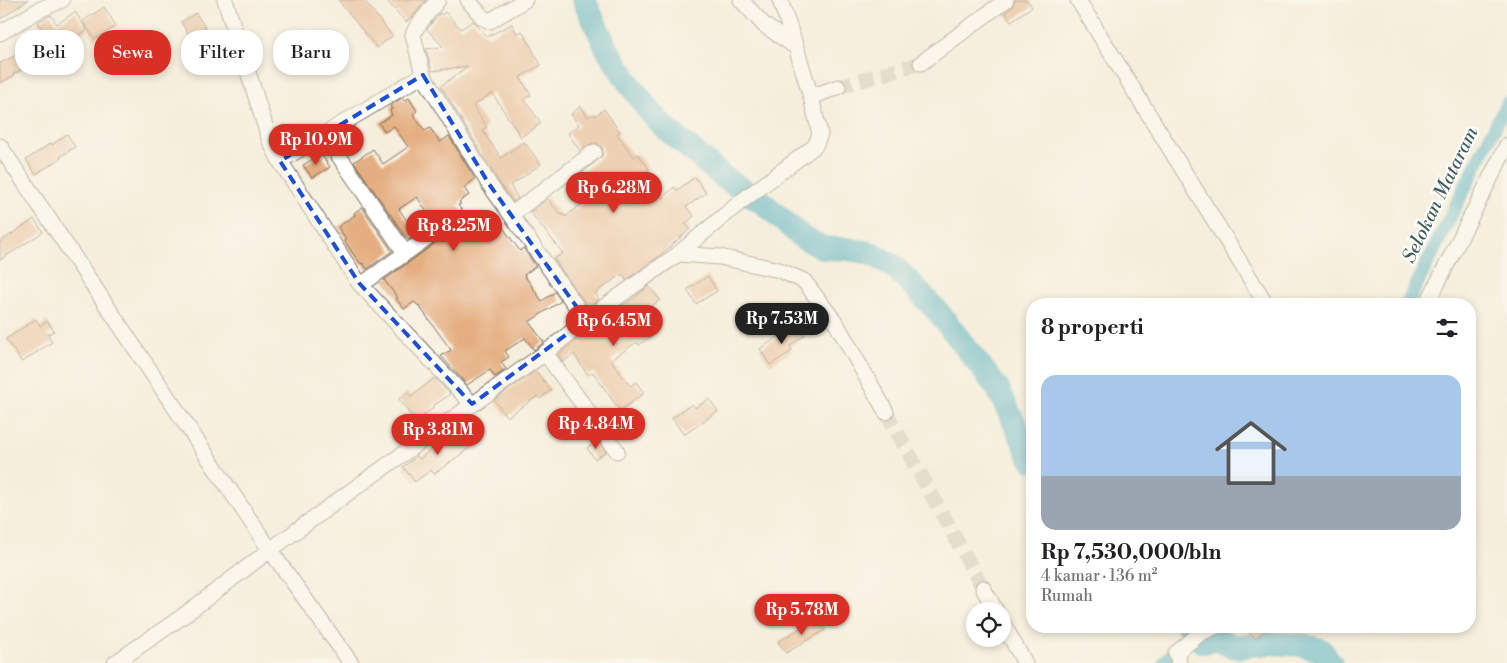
<!DOCTYPE html>
<html lang="id">
<meta charset="utf-8">
<style>
body{margin:0;font-family:"Libre Bodoni",serif;background:#f2f2f2;color:#202124;height:100vh;display:flex;flex-direction:column;font-size:19px;white-space:nowrap}
*{box-sizing:border-box;margin:0}
p{font-size:16px;color:#757577}
.icon{flex:none;width:28px;height:28px;fill:none;stroke:currentColor;stroke-width:2;stroke-linecap:round;stroke-linejoin:round}
.map{position:relative;flex:1;overflow:hidden}
.sheet{position:absolute;left:1026px;top:298px;width:450px;height:335px;display:flex;flex-direction:column;background:#fff;border-radius:20px;box-shadow:0 2px 8px #0003}
.sheet>*{flex:none}
.guide{position:absolute;left:15px;top:30px;width:475px;height:45px;display:flex;gap:10px}
.tools{position:absolute;left:966px;top:602px;display:grid;gap:10px}
.tools a{display:grid;place-items:center;width:45px;height:45px;border-radius:50%;background:#fff;box-shadow:0 2px 8px #0003;font-size:25px}
.price{position:absolute;translate:-50% -42px;padding:0 11px;border-radius:18px;background:#d93025;color:#fff;font-size:16px;line-height:32px;filter:drop-shadow(0 1px 2px #0008)}
.price::after{content:'';position:absolute;left:50%;top:30px;width:15px;height:11px;margin-left:-8px;background:inherit;clip-path:polygon(0 0,100% 0,50% 100%)}
.price.active{background:#222;color:#fff}
ul{padding:0;list-style:none}
li{display:grid;align-content:center;gap:10px;height:265px;padding:0 15px}
li span{display:grid;place-items:center;height:155px;border-radius:15px;color:#555}
li>.icon{margin-inline-start:auto}
span .icon{width:90px;height:90px;fill:#fffc;stroke-width:1}
li b{font-size:21px}
h2{display:flex;justify-content:space-between;align-items:center;height:60px;padding:0 15px;font-size:21px}
.pill{padding:0 18px;border-radius:20px;background:#fff;box-shadow:0 2px 8px #0003;font-size:18px;line-height:45px}
.pill.active{background:#d93025;color:#fff}
.map>svg:first-child{display:block}
.lines{fill:none;stroke-linecap:round;stroke-linejoin:round}
.canal{stroke:#42aac2;stroke-width:14}
.river{stroke:#42aac2;stroke-width:24}
.building{fill:#e4ae80;fill-rule:evenodd}
.minor-tunnel{stroke:#d1c7b6;stroke-width:15;stroke-dasharray:15 8;stroke-linecap:butt}
.minor-casing{stroke:#7c6f60;stroke-width:17}
.minor{stroke:#fff;stroke-width:15}
.marked{fill:none;stroke:#1d4ed8;stroke-width:4;stroke-dasharray:10 6;stroke-linejoin:round}
.labels{text-anchor:middle;dominant-baseline:central;stroke-width:5;stroke-linejoin:round;paint-order:stroke}
.water-label{font-size:19px;font-style:italic;fill:#3e5d60;stroke:#fdfcf7}
</style>
<div class="map">
<svg width="1507" height="663" viewBox="0 0 1507 663">
<rect width="100%" height="100%" fill="#fdfcf7"/>
<filter id="ink" filterUnits="userSpaceOnUse"><feTurbulence type="fractalNoise" baseFrequency=".02" numOctaves="2"/><feDisplacementMap in="SourceGraphic" scale="10" xChannelSelector="R" yChannelSelector="G"/><feConvolveMatrix kernelMatrix="1 2 1 2 8 2 1 2 1" color-interpolation-filters="sRGB"/></filter>
<filter id="wash" filterUnits="userSpaceOnUse"><feTurbulence type="fractalNoise" baseFrequency=".0096" numOctaves="4" result="noise"/><feDisplacementMap in="SourceGraphic" scale="20" xChannelSelector="R" yChannelSelector="G"/><feGaussianBlur stdDeviation="1.12" result="paint"/><feColorMatrix in="noise" values="0 0 0 0 0 0 0 0 0 0 0 0 0 0 0 0 0 1.4 0 .05"/><feComposite in="paint" operator="in"/></filter>
<g filter="url(#wash)">
<rect width="100%" height="100%" fill="#f6eedc"/>
<g class="lines">
<path class="canal" d="M 1407,304 L 1507,103
M 1164,663 L 1168,658 L 1184,645"/>
<path class="river" d="M 584,0 L 606,47 L 627,80 L 649,111 L 663,126 L 722,176 L 763,203 L 803,238 L 824,248 L 847,249 L 870,253 L 892,265 L 906,278 L 939,313 L 998,389 L 1032,460
M 1188,626 L 1201,640 L 1204,642 L 1213,639 L 1219,640 L 1235,647 L 1269,643 L 1301,645 L 1321,650 L 1331,663"/>
</g>
<g id="blocks">
<path class="building" d="M 0,0 L 28,0 L 0,19 Z
M 338,0 L 364,0 L 392,36 L 377,48 Z
M 386,0 L 426,0 L 414,15 L 406,22 Z
M 1015,0 L 1027,0 L 1032,7 L 1011,21 L 1005,13 L 1012,7 Z
M 104,7 L 116,26 L 95,39 L 83,21 Z
M 75,12 L 87,30 L 68,42 L 72,47 L 59,55 L 57,52 L 29,65 L 30,66 L 13,74 L 14,76 L 0,83 L 0,63 L 24,51 L 23,48 L 47,37 L 38,22 L 51,15 L 57,24 Z
M 445,12 L 461,29 L 473,21 L 487,37 L 512,24 L 517,34 L 522,31 L 541,65 L 520,77 L 531,95 L 524,99 L 541,123 L 521,137 L 492,93 L 473,106 L 487,127 L 482,130 L 501,158 L 524,142 L 541,164 L 510,186 L 518,198 L 513,202 L 497,179 L 441,86 L 468,66 L 432,71 L 426,49 L 443,47 L 427,29 L 440,13 L 442,15 Z
M 196,13 L 212,38 L 197,47 L 181,22 Z
M 402,98 L 404,101 L 409,98 L 417,111 L 413,114 L 425,131 L 430,128 L 440,142 L 449,136 L 475,179 L 464,188 L 469,195 L 459,202 L 461,204 L 458,205 L 474,228 L 493,214 L 520,251 L 523,248 L 536,266 L 524,275 L 542,301 L 555,292 L 561,301 L 529,322 L 544,342 L 534,350 L 525,338 L 505,351 L 509,357 L 501,362 L 506,369 L 495,377 L 490,370 L 467,385 L 441,356 L 451,350 L 419,306 L 414,302 L 404,309 L 396,299 L 398,298 L 384,280 L 433,245 L 437,240 L 436,232 L 432,229 L 427,228 L 408,240 L 354,162 L 373,149 L 383,164 L 408,147 L 394,126 L 385,132 L 379,123 L 392,115 L 390,110 L 392,109 L 390,106 ZM 417,197 L 429,215 L 411,227 L 399,209 Z
M 581,106 L 588,117 L 593,114 L 595,116 L 604,109 L 620,132 L 617,134 L 634,157 L 638,154 L 649,169 L 643,174 L 663,198 L 674,187 L 677,190 L 695,177 L 706,193 L 686,207 L 694,216 L 685,224 L 690,229 L 658,257 L 626,280 L 622,274 L 595,293 L 599,299 L 588,307 L 554,259 L 563,253 L 530,212 L 548,199 L 561,215 L 563,214 L 565,217 L 595,194 L 581,174 L 602,156 L 603,151 L 602,147 L 597,143 L 592,143 L 580,151 L 568,133 L 579,125 L 571,114 Z
M 67,134 L 75,147 L 60,157 L 61,158 L 36,174 L 26,160 L 51,143 L 52,145 Z
M 321,154 L 330,167 L 312,178 L 303,165 Z
M 362,207 L 392,251 L 367,269 L 363,263 L 361,264 L 351,251 L 344,240 L 346,239 L 338,227 L 355,215 L 354,213 Z
M 34,219 L 43,232 L 0,260 L 0,242 Z
M 708,276 L 717,291 L 696,304 L 687,290 Z
M 649,286 L 660,300 L 638,316 L 653,335 L 639,345 L 637,342 L 611,360 L 630,386 L 636,382 L 644,393 L 620,411 L 593,372 L 588,375 L 574,354 L 563,362 L 558,355 L 592,327 L 637,296 L 637,295 Z
M 36,319 L 40,326 L 47,321 L 54,331 L 47,335 L 52,342 L 22,362 L 6,339 Z
M 797,324 L 805,335 L 790,346 L 792,351 L 770,365 L 760,349 Z
M 536,371 L 551,390 L 540,399 L 538,396 L 507,417 L 494,400 Z
M 435,378 L 450,394 L 432,407 L 433,408 L 424,415 L 427,420 L 419,426 L 399,399 L 408,392 L 411,396 Z
M 709,399 L 718,411 L 684,435 L 672,418 L 692,404 L 695,408 Z
M 460,429 L 472,446 L 434,474 L 431,470 L 415,482 L 403,467 L 417,456 L 419,459 Z
M 598,441 L 606,452 L 595,459 L 587,448 Z
M 817,618 L 825,630 L 786,653 L 778,642 Z
M 1246,626 L 1272,626 L 1255,639 Z"/>
</g>
</g>
<g filter="url(#ink)">
<use href="#blocks" fill-opacity="0" stroke="#7c6f60" stroke-width="1"/>
<g class="lines">
<path class="minor-tunnel" d="M 838,87 L 921,63
M 886,412 L 983,588"/>
<g class="minor-casing">
<path id="minor" d="M 225,0 L 270,141 L 280,161 L 359,283 L 472,404
M 438,0 L 416,28 L 413,35 L 423,75 L 489,184 L 586,320
M 468,0 L 483,18 L 490,21 L 525,0
M 741,0 L 764,25 L 796,47 L 811,97 L 838,87
M 780,0 L 796,47
M 1078,0 L 1266,304
M 0,33 L 39,10 L 62,0
M 921,63 L 1006,0
M 324,134 L 405,253
M 0,146 L 270,550 L 351,663
M 280,161 L 423,75
M 511,215 L 594,152
M 678,254 L 720,257 L 779,270 L 804,281 L 836,323 L 886,412
M 361,285 L 428,237
M 1427,304 L 1507,145
M 545,353 L 617,451
M 983,588 L 996,611
M 1002,622 L 1025,663
M 115,663 L 183,616 L 270,550 L 355,488 L 545,353 L 586,320 L 678,254 L 743,200 L 815,146 L 820,134 L 811,97
M 1178,663 L 1179,661 L 1176,653 L 1202,632 L 1217,626"/>
</g>
<use href="#minor" class="minor"/>
</g>
</g>
<path d="M0 0H1507V663H0ZM 423,75 L 489,184 L 586,320 L 472,404 L 359,283 L 280,161 Z" fill="#f6eedc" fill-opacity=".55" fill-rule="evenodd"/>
<path class="marked" d="M 423,75 L 489,184 L 586,320 L 472,404 L 359,283 L 280,161 Z"/>
<g class="labels">
<g class="water-label">
<text transform="translate(1440 195) rotate(-64)">Selokan Mataram</text>
</g>
</g>
</svg>
<div class="tools">
<a><svg class="icon" aria-label="locate" viewBox="0 0 24 24"><circle cx="12" cy="12" r="6"/><path d="M12 2v4M12 18v4M2 12h4M18 12h4"/></svg></a>
</div>
<b class="price" style="left:316px;top:166px">Rp 10.9M</b>
<b class="price" style="left:614px;top:214px">Rp 6.28M</b>
<b class="price" style="left:454px;top:252px">Rp 8.25M</b>
<b class="price active" style="left:782px;top:345px">Rp 7.53M</b>
<b class="price" style="left:614px;top:347px">Rp 6.45M</b>
<b class="price" style="left:596px;top:450px">Rp 4.84M</b>
<b class="price" style="left:438px;top:456px">Rp 3.81M</b>
<b class="price" style="left:802px;top:636px">Rp 5.78M</b>
<div class="guide">
<a class="pill">Beli</a>
<a class="pill active">Sewa</a>
<a class="pill">Filter</a>
<a class="pill">Baru</a>
</div>
<section class="sheet">
<h2>8 properti<svg class="icon" aria-label="filters" viewBox="0 0 24 24"><path d="M4 7h16M4 17h16"/><circle cx="9" cy="7" r="2"/><circle cx="15" cy="17" r="2"/></svg></h2>
<ul>
<li><span style="background:linear-gradient(#a9c7e8 65%,#9aa5b1 0)"><svg class="icon" aria-label="home" viewBox="0 0 24 24"><path d="M3 11l9-7 9 7M6 9v11h12V9"/></svg></span><div><b>Rp 7,530,000/bln</b><p>4 kamar · 136 m²</p><p>Rumah</p></div></li>
</ul>
</section>
</div>
